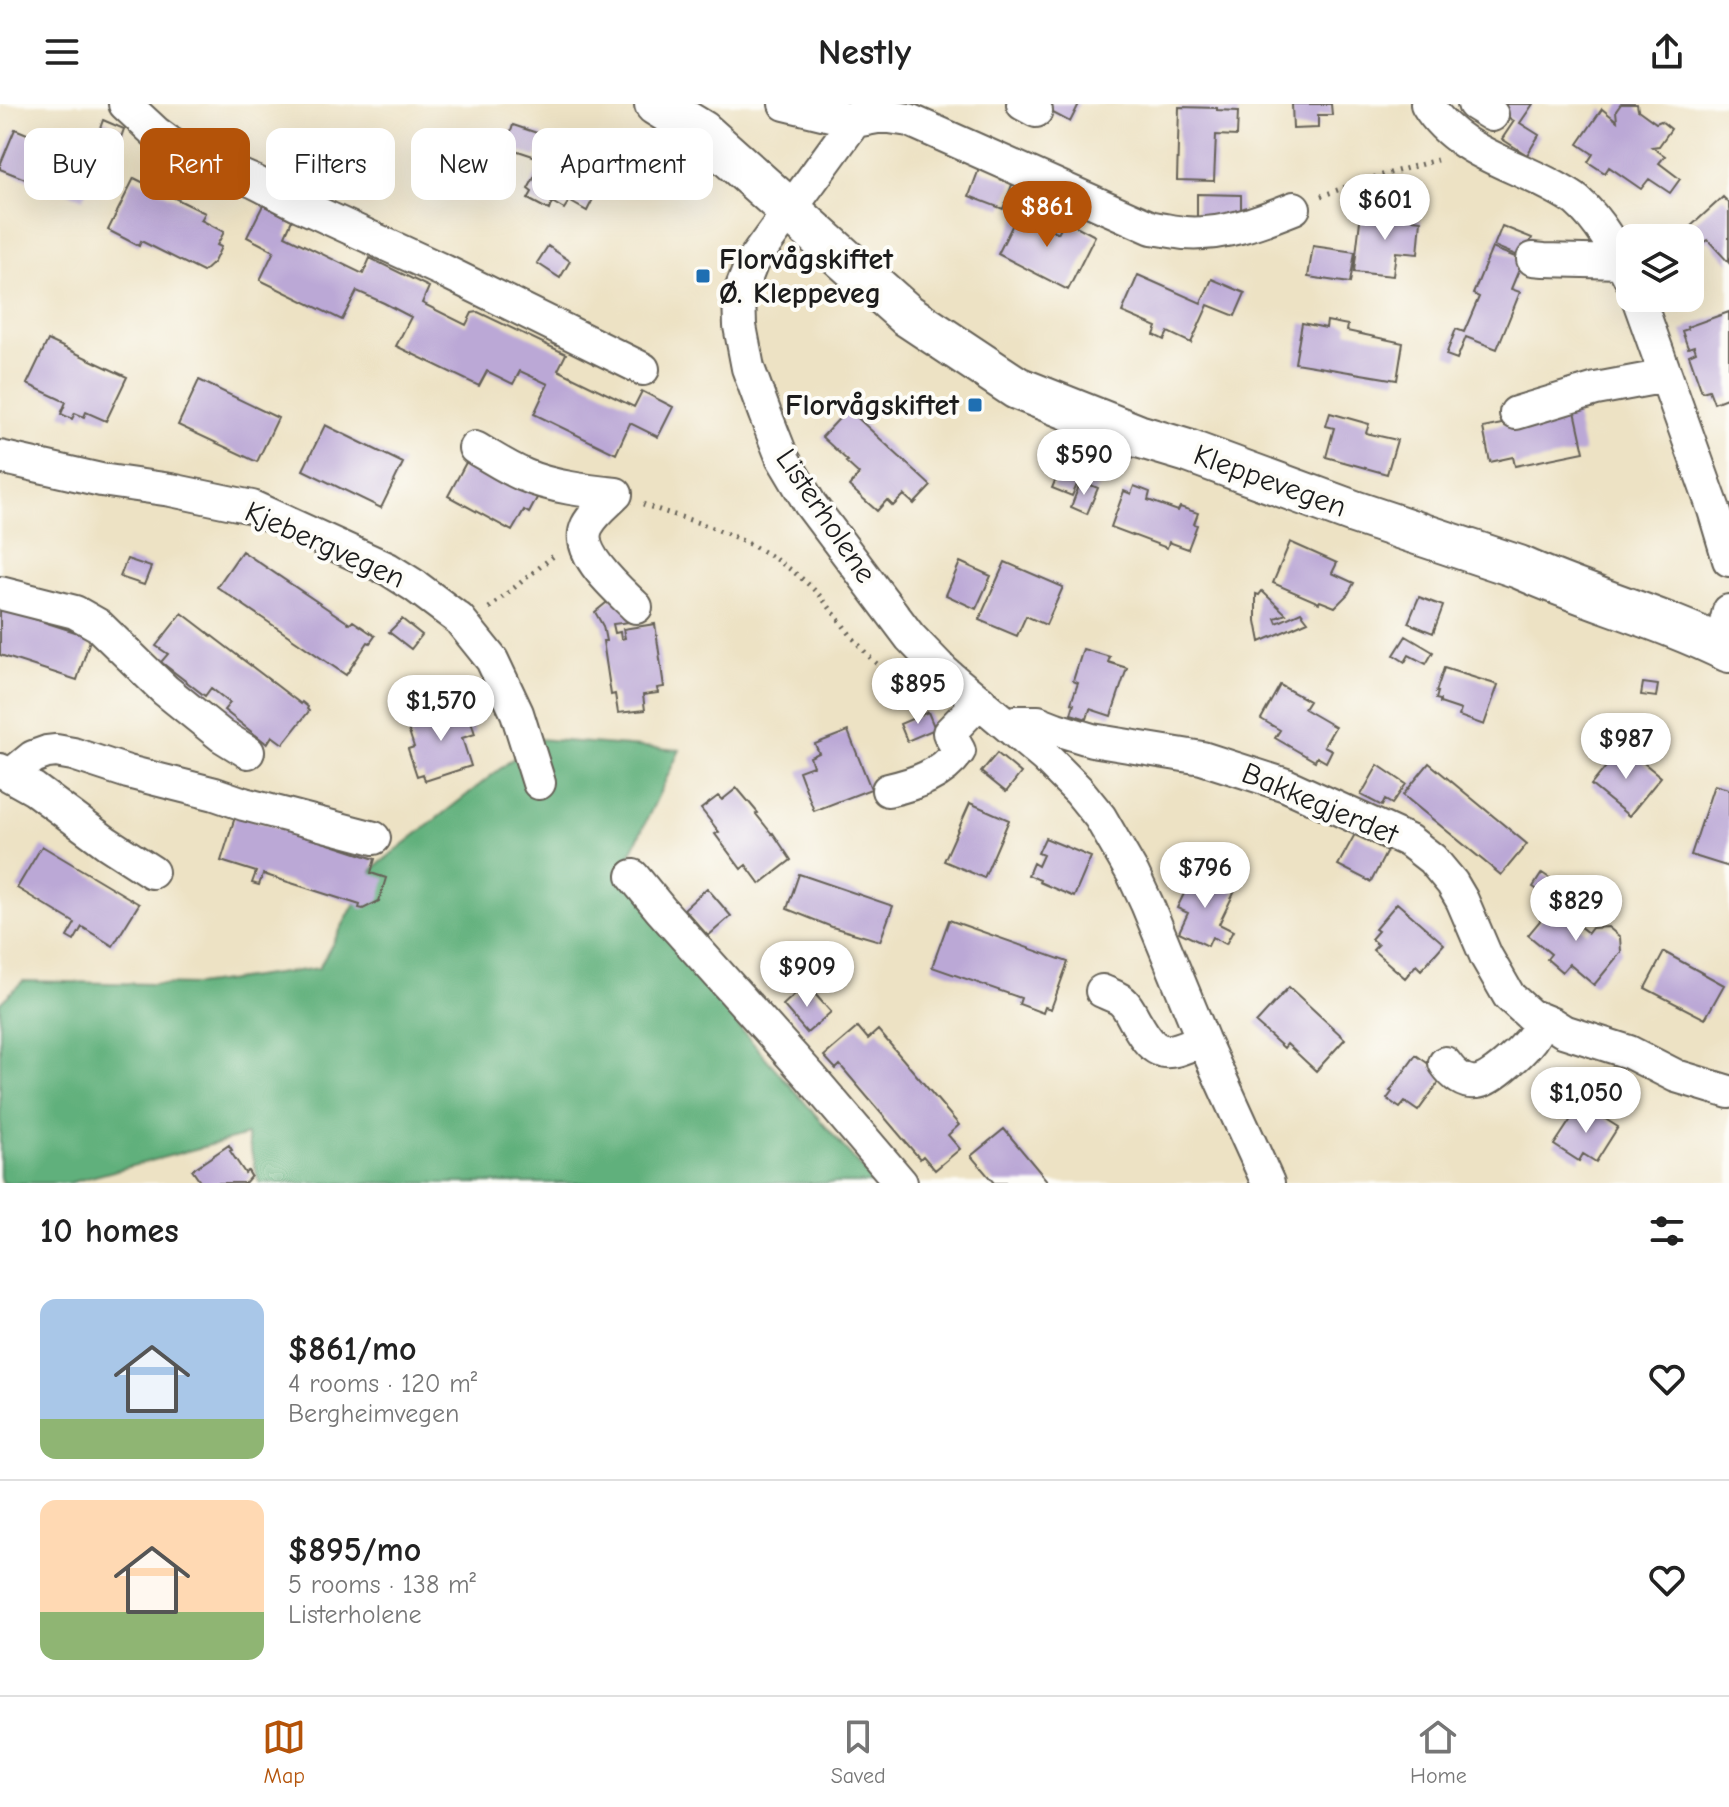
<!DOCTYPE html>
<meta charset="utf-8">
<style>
body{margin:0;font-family:"Comic Neue",sans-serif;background:#f2f2f2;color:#222;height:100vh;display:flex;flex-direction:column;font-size:30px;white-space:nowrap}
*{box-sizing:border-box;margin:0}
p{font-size:26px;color:#767676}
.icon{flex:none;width:44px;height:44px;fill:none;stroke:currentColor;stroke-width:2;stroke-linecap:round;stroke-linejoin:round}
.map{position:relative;height:1079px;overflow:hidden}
.drawer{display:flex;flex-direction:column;background:#fff;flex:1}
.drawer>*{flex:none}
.top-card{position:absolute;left:24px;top:24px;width:800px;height:72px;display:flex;gap:16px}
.buttons{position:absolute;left:1616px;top:120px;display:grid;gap:16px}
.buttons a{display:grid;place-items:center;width:88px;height:88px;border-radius:16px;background:#fff;box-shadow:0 8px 32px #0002;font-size:40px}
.price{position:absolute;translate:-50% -68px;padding:0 18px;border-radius:28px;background:#fff;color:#222;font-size:26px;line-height:52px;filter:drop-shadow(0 2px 4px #0008)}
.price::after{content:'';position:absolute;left:50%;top:48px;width:24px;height:18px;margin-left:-12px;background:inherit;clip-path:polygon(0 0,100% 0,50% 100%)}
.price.current{background:#b45309;color:#fff}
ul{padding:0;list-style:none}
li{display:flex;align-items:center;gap:24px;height:200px;padding:0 40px}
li+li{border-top:2px solid #e0e0e0}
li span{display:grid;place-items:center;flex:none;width:224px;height:160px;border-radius:16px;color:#555}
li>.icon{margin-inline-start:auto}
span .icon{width:96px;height:96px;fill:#fffc;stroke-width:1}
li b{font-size:34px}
h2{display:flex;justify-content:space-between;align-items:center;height:96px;padding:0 40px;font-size:34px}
.pill{padding:0 28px;border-radius:16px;background:#fff;box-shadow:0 8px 32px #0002;font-size:28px;line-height:72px}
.pill.current{background:#b45309;color:#fff}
header{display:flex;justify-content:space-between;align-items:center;height:104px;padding:0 40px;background:#fff;font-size:36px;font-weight:700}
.tab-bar{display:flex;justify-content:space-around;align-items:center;height:112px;border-top:2px solid #e0e0e0;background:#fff;font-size:22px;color:#767676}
.tab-bar a{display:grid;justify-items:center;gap:4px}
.tab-bar .current{color:#b45309}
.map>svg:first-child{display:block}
.forest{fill:#61b07c;stroke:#3e664c;stroke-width:2}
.building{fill:#bba8d6}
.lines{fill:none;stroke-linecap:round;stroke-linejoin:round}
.minor-casing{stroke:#656157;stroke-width:36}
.major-casing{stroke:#656157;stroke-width:46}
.path{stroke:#656157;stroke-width:5;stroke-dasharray:2 6;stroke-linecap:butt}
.minor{stroke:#fff;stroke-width:32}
.major{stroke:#fff;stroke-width:42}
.poi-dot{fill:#1f6fb2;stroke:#fdfcf7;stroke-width:3}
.labels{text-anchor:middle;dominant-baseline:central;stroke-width:8;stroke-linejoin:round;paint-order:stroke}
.poi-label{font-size:30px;font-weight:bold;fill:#1c1c1c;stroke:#fdfcf7;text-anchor:start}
.street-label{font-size:30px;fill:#1c1c1c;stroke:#fdfcf7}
</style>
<header><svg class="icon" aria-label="menu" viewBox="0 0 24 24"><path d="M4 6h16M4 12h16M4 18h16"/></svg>Nestly<svg class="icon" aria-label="share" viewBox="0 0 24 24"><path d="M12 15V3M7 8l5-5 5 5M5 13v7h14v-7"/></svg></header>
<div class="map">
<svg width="1729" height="1079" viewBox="0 0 1729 1079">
<rect width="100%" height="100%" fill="#fdfcf7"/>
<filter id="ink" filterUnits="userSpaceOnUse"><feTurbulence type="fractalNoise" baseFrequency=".0125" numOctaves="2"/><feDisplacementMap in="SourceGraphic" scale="16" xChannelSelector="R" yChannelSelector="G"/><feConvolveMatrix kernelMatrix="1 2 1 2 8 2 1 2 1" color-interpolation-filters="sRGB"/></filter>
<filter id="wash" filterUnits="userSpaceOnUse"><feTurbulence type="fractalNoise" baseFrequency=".006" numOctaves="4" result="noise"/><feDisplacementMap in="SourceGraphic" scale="32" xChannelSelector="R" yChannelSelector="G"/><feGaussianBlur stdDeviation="1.8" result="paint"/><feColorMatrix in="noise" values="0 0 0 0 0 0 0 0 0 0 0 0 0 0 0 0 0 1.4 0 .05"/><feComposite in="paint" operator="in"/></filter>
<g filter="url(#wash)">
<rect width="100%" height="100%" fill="#ede2c4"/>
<path class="forest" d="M 538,635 L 680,646 L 630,751 L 738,922 L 875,1079 L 259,1079 L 247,1031 L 69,1079 L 3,1079 L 0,1073 L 0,899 L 23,877 L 196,881 L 319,864 L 375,763 Z"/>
<g id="blocks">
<path class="building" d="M 1036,0 L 1079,0 L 1070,18 Z
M 1292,0 L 1331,0 L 1332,11 L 1318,11 L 1318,24 L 1293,25 Z
M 1488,0 L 1533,0 L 1520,19 L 1539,31 L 1527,51 L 1502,35 L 1514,17 Z
M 1621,0 L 1637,0 L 1638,6 L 1656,19 L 1661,17 L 1671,25 L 1659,42 L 1652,43 L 1665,52 L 1659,59 L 1680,75 L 1670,89 L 1649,75 L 1641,85 L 1609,63 L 1605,69 L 1588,58 L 1593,50 L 1578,40 L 1602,5 L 1617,17 L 1616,7 Z
M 1179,3 L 1217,4 L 1217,6 L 1238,7 L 1237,32 L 1216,31 L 1214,77 L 1177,76 Z
M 103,16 L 124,25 L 113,55 L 92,47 Z
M 513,21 L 543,31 L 536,53 L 506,43 Z
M 15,25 L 76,50 L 75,53 L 85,57 L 81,66 L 93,71 L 83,95 L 61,86 L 60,89 L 0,65 L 0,61 Z
M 545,53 L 599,83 L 587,107 L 569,97 L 564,105 L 552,98 L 549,106 L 528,95 L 532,88 L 528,85 Z
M 979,65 L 1013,78 L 1003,105 L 969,92 Z
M 134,74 L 205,109 L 201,116 L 224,128 L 217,141 L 221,143 L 214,158 L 203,168 L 141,137 L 139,142 L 108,126 Z
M 1197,90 L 1241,91 L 1241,114 L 1197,113 Z
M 1723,93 L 1729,99 L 1729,159 L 1708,136 L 1705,138 L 1691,122 Z
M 263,101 L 292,116 L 285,132 L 363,170 L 370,154 L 429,183 L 422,199 L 466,221 L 472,209 L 478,208 L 566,250 L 558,266 L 634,303 L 642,287 L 673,303 L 658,333 L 630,319 L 616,350 L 534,310 L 548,280 L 520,267 L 513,280 L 487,267 L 479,282 L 396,242 L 411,213 L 384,199 L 357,187 L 342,216 L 260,176 L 274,147 L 247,133 Z
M 1019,108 L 1058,129 L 1065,116 L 1095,132 L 1068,186 L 998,150 Z
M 1361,108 L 1421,116 L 1418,150 L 1396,148 L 1393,172 L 1354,168 Z
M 1502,122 L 1532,134 L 1523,154 L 1494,142 Z
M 548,142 L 570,157 L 560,174 L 537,159 Z
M 1313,142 L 1355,148 L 1350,179 L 1308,173 Z
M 1492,144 L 1523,156 L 1511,185 L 1520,188 L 1497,245 L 1466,233 L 1457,255 L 1446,251 L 1456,225 L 1464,228 L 1479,193 L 1473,190 Z
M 1138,171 L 1201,199 L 1212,175 L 1245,189 L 1235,212 L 1208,201 L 1191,239 L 1168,228 L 1164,236 L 1154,231 L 1157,223 L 1122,208 Z
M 1729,208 L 1729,293 L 1714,299 L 1709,286 L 1702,288 L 1689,251 L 1696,248 L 1694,242 L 1688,244 L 1682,227 L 1688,225 L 1687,223 Z
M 1327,217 L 1348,221 L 1347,227 L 1403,239 L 1397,276 L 1295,259 L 1302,219 L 1326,224 Z
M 48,236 L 127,273 L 106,317 L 86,308 L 84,313 L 75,309 L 72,315 L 61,310 L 66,298 L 27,280 Z
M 199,276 L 278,314 L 257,358 L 178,321 Z
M 848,305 L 931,382 L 914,400 L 904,391 L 893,402 L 887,396 L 877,407 L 849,382 L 859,370 L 846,358 L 848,357 L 822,333 Z
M 1575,307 L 1584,348 L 1515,362 L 1513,353 L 1490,358 L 1483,324 L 1543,311 Z
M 1330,309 L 1369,320 L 1366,329 L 1397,336 L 1387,370 L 1326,353 L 1334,324 L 1326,322 Z
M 325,321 L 403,359 L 381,404 L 303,366 Z
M 470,351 L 538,392 L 529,409 L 524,406 L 512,427 L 448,392 Z
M 1066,351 L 1086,360 L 1072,392 L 1052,384 Z
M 1081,377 L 1098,384 L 1087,410 L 1071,403 Z
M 1134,382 L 1150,388 L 1148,396 L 1178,407 L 1180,403 L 1198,409 L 1194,420 L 1197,421 L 1188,445 L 1169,438 L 1167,444 L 1111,423 L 1124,387 L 1131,390 Z
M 1290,438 L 1337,459 L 1332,469 L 1354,479 L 1348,490 L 1335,503 L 1320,497 L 1319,499 L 1273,479 Z
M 242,447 L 350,520 L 353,517 L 375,532 L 370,539 L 368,538 L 346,571 L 217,483 Z
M 127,455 L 151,463 L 144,481 L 120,473 Z
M 960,458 L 991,472 L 976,505 L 946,491 Z
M 1005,458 L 1063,483 L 1046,521 L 1026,512 L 1017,532 L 979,516 Z
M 1262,487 L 1286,510 L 1275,514 L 1277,519 L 1301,508 L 1308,517 L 1260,538 L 1256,517 L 1256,490 L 1259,491 Z
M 617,490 L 637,517 L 613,520 L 615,529 L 620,528 L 621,535 L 625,534 L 623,525 L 655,520 L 664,583 L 657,584 L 658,589 L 643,591 L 645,606 L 618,609 L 615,590 L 611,591 L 603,537 L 606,537 L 603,522 L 595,508 Z
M 1419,493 L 1443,502 L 1433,529 L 1408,519 Z
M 0,504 L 91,533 L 77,576 L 0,551 Z
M 182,509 L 301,600 L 302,598 L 308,603 L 307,605 L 309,607 L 283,640 L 272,632 L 267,640 L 224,606 L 230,599 L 211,584 L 205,592 L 161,558 L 168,550 L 156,542 Z
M 402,515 L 422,531 L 411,545 L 389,528 Z
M 1406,532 L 1433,548 L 1426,560 L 1409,551 L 1405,558 L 1394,551 Z
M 1083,545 L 1110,553 L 1108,558 L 1127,564 L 1111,612 L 1090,605 L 1087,615 L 1071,610 L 1074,600 L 1071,599 L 1078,579 L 1073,577 Z
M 1444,564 L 1498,581 L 1484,621 L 1459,612 L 1461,606 L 1440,599 L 1440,596 L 1436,595 L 1438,588 L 1436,588 Z
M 1643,579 L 1658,581 L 1656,593 L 1641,591 Z
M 1280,581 L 1309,597 L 1304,605 L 1335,623 L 1324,642 L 1332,646 L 1326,658 L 1317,653 L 1315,657 L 1275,634 L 1280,626 L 1261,615 Z
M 466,601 L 475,630 L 462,634 L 471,662 L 425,677 L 423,670 L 417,672 L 408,645 L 414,643 L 407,621 Z
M 928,608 L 935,625 L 907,637 L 900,620 Z
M 848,627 L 871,685 L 814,707 L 799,667 L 813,662 L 810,653 L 819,649 L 815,640 Z
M 1623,642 L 1661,673 L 1629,712 L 1591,681 Z
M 997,649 L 1021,669 L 1006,688 L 981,668 Z
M 1429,659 L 1527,740 L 1501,771 L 1403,691 Z
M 1378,661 L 1406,680 L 1392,700 L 1385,696 L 1382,702 L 1361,691 Z
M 1714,681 L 1729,685 L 1729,763 L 1691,751 Z
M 737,684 L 758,709 L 756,710 L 772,730 L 773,729 L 791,756 L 760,780 L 746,761 L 741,765 L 715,730 L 719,728 L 701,705 L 718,692 L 722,696 Z
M 970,699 L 1009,716 L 984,774 L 944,757 Z
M 236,710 L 375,755 L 371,769 L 386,774 L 379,797 L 363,805 L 359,804 L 360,801 L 263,770 L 259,781 L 252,779 L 256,768 L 221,757 Z
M 1355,730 L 1387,747 L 1371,778 L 1338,761 Z
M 1045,734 L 1091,753 L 1074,793 L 1039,778 L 1040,776 L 1028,771 L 1033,759 L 1038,762 L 1043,751 L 1038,749 Z
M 42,742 L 139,800 L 113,842 L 82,823 L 74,837 L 67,833 L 75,819 L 17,784 Z
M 1195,767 L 1235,787 L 1219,820 L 1233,827 L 1226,840 L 1212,833 L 1208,842 L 1179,828 L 1188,809 L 1177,804 Z
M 1542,769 L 1557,779 L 1549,793 L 1533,783 Z
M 799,770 L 893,802 L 880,837 L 832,823 L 787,805 Z
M 707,784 L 731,812 L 708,832 L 684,805 Z
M 1559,794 L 1579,810 L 1573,817 L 1588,829 L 1592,824 L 1608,823 L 1620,833 L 1621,848 L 1594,881 L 1569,860 L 1562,868 L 1547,855 L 1551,850 L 1528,831 Z
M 1397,799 L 1444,840 L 1421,866 L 1416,861 L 1405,874 L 1373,846 L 1378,841 L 1371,835 L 1378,827 L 1375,825 Z
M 949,816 L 1068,858 L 1051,905 L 1045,903 L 1043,909 L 1019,900 L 1021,894 L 932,863 Z
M 1664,848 L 1724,881 L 1705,915 L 1645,884 Z
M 806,880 L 831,908 L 807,929 L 783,901 Z
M 1289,883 L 1345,935 L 1316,967 L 1287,940 L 1284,944 L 1256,919 Z
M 858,923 L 868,935 L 878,926 L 959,1021 L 948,1031 L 960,1045 L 935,1066 L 923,1052 L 920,1055 L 840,961 L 836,965 L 824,952 Z
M 1416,951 L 1444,971 L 1418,1007 L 1405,998 L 1400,1004 L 1387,995 L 1392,988 L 1390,987 Z
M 1581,1000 L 1618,1023 L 1596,1058 L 1583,1050 L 1579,1057 L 1554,1041 Z
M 1004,1025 L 1049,1079 L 994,1079 L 971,1052 Z
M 229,1041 L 232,1046 L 230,1047 L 245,1069 L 248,1067 L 251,1072 L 245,1079 L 201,1079 L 192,1066 Z"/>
</g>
</g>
<g filter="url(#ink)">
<use href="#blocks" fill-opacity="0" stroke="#656157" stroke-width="2"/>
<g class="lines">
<g class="minor-casing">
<path id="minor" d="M 125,0 L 155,28 L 178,45 L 255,78 L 302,102 L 444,167 L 643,265
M 785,0 L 855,17 L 883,12 L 909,16 L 1152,124 C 1162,125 1173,128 1184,129 C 1223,132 1259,118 1294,104
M 867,0 L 752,158 L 739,191 L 740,222 L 748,264 L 765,310 L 782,353 L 810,400 L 910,533 L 944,568 L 1045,653 L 1079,687 L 1100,713 L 1133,770 L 1147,800 L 1203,936 L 1268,1079
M 1023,0 L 1036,7
M 1427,0 C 1455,47 1512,59 1556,84 C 1563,88 1571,92 1577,97 C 1601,118 1616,147 1630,174
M 1474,0 L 1492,11
M 1533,155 L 1544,156 L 1622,158
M 1638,194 L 1714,406 L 1729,456
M 1516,309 L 1596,285 L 1666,272
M 475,344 C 491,353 507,364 524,371 C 551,383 588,387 616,390
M 0,353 L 101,376 L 171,386 L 252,403 L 388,465 L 415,482 L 459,515 L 492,556 L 517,609 L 539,679
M 616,390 C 607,399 593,410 587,422 C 574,449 619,486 636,503
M 0,489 L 75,508 L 98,521 L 165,586 L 222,632 L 248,648
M 1720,543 L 1729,507
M 1010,622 L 1015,618 L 1038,618 L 1056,625 L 1092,636 L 1202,654 L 1286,681 L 1409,737 L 1432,755 L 1452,779 L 1462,796 L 1486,852 L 1509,892 L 1530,911 L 1552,920 L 1563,927 L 1629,948 L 1676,972 L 1729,988
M 0,666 L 34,685 L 107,739 L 152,768
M 11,671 L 33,653 L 47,648 L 56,647 L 73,650 L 128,668 L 215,690 L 244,700 L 374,734
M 888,686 C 915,680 942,671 959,647 L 949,629 L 980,597
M 633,772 L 661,806 L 809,971 L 901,1079
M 1102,887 C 1108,890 1119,893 1124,899 C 1129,904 1133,914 1137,920 C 1159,958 1168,949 1203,936
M 1445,959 C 1452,969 1463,980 1477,978 C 1490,977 1519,950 1528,939 C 1534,933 1538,924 1541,916"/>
</g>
<g class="major-casing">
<path id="major" d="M 656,0 L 702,28 L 907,211 L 1017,284 L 1138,332 L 1188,347 L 1354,408 L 1519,463 C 1587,494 1661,513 1729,547"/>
</g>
<path class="path" d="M 1321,92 L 1368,75 L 1437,56
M 643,400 C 663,408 682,413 702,420 C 745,435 790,459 821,493 C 836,510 868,559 887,566 C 889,567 896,567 899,567
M 489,504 L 556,450"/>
<use href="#minor" class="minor"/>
<use href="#major" class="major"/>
</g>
</g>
<g class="poi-dot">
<rect x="695" y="164" width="16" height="16" rx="4"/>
<rect x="967" y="293" width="16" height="16" rx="4"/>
</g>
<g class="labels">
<g class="poi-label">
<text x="719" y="155">Florvågskiftet<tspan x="719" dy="34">Ø. Kleppeveg</tspan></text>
<text x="959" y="301" text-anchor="end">Florvågskiftet</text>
</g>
<g class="street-label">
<text transform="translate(1270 377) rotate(20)">Kleppevegen</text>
<text transform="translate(826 412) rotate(56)">Listerholene</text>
<text transform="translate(325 441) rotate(24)">Kjebergvegen</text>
<text transform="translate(1320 700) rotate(23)">Bakkegjerdet</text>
</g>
</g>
</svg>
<div class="buttons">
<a><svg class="icon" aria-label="layers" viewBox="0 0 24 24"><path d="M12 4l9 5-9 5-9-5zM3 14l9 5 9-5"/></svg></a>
</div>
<b class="price" style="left:1385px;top:138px">$601</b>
<b class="price current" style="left:1047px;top:145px">$861</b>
<b class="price" style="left:1084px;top:393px">$590</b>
<b class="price" style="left:918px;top:622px">$895</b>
<b class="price" style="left:441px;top:639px">$1,570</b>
<b class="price" style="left:1626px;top:677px">$987</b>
<b class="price" style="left:1205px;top:806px">$796</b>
<b class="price" style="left:1576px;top:839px">$829</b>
<b class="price" style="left:807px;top:905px">$909</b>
<b class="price" style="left:1586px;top:1031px">$1,050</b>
<div class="top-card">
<a class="pill">Buy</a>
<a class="pill current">Rent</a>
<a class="pill">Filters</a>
<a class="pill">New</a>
<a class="pill">Apartment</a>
</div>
</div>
<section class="drawer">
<h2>10 homes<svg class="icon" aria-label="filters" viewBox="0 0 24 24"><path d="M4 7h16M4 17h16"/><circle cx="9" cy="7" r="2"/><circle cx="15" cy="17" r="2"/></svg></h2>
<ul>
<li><span style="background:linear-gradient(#a9c7e8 75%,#8fb573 0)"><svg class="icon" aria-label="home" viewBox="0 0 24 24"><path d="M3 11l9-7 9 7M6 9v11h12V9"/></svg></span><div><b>$861/mo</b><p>4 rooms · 120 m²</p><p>Bergheimvegen</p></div><svg class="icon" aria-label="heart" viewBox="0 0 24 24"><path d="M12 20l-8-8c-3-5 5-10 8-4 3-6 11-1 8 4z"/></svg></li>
<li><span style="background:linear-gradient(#ffd9b3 70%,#8fb573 0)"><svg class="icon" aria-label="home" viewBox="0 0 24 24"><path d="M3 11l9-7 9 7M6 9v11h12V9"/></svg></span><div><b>$895/mo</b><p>5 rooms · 138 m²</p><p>Listerholene</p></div><svg class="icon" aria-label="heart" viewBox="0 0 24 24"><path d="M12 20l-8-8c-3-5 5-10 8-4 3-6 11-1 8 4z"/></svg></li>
</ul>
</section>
<nav class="tab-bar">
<a class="current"><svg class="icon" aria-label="map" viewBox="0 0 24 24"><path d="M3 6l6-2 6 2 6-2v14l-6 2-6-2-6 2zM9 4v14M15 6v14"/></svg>Map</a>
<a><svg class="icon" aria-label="saved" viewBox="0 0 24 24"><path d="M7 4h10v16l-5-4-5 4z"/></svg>Saved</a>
<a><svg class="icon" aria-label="home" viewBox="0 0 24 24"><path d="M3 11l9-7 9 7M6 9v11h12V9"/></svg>Home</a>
</nav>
